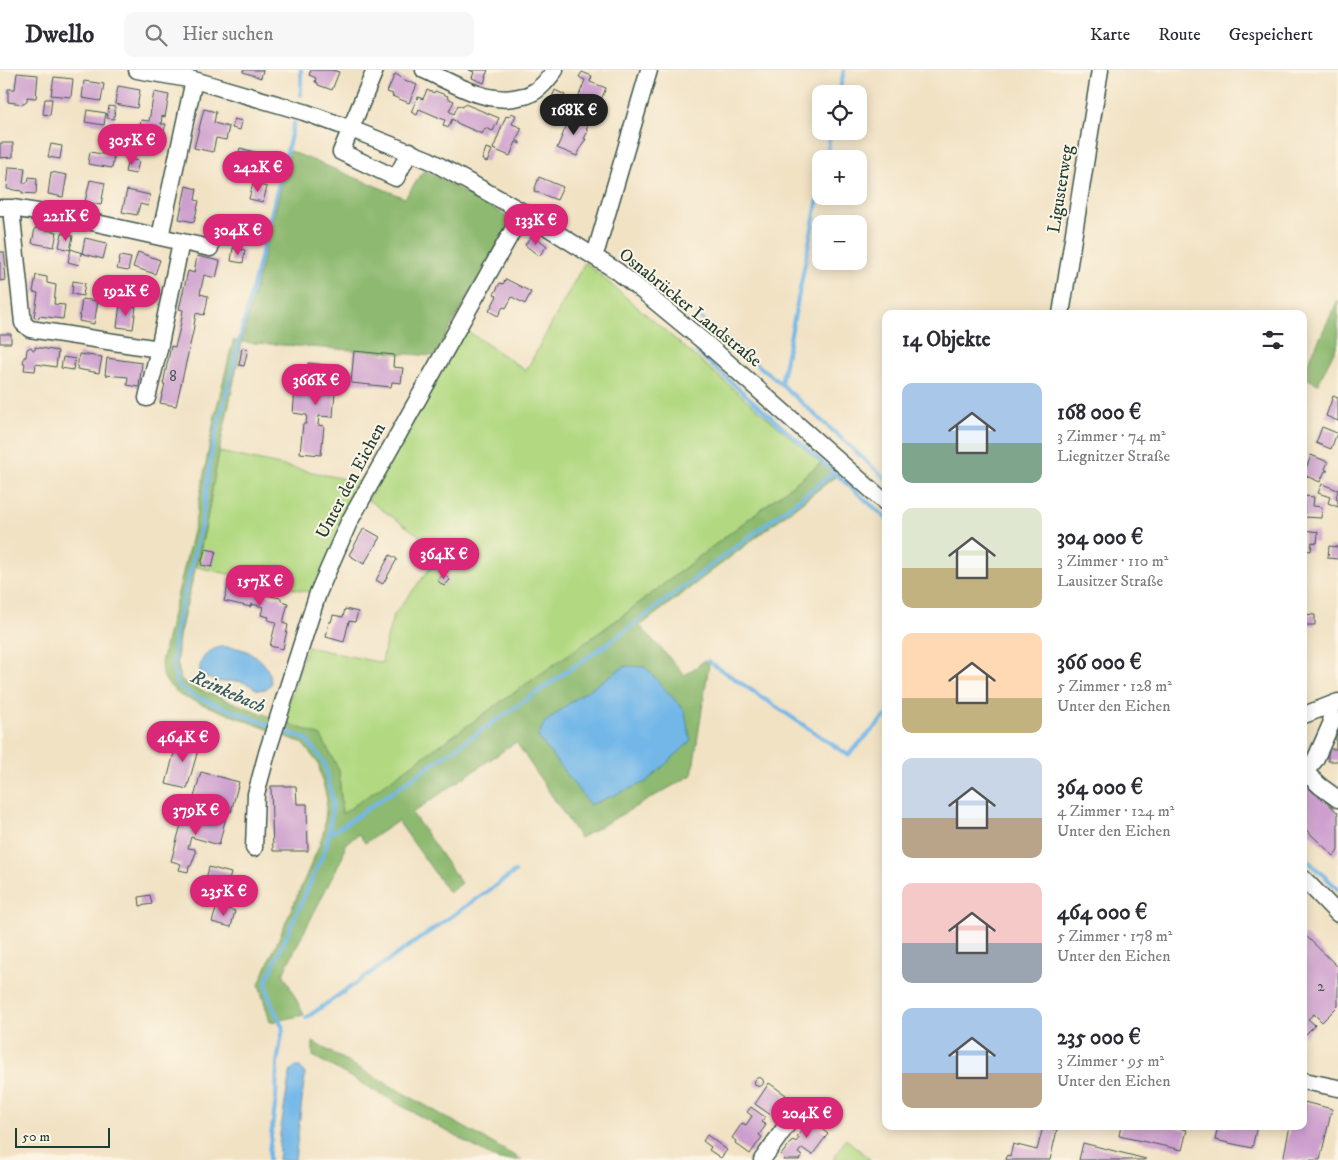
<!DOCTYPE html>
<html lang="de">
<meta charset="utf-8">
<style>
body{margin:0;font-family:"IM FELL DW Pica",serif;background:#f7f7f7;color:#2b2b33;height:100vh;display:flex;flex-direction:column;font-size:19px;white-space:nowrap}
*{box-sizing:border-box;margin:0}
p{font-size:16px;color:#7c7c81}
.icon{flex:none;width:28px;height:28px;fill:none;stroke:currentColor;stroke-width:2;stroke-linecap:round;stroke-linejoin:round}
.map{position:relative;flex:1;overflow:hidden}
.side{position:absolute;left:882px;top:240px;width:425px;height:820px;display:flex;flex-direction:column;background:#fff;border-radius:10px;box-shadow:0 2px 12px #0003}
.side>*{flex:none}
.tools{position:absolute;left:812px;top:15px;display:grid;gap:10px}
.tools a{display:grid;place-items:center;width:55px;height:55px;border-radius:10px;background:#fff;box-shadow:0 2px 12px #0003;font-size:25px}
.scale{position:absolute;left:15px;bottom:12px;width:95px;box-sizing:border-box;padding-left:5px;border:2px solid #1f3d34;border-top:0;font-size:14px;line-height:18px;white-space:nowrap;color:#1f3d34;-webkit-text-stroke:4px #fcf5e5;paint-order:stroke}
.price{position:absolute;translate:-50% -42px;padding:0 11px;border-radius:18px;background:#db2777;color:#fff;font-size:16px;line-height:32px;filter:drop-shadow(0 1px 2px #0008)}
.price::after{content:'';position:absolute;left:50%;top:30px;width:15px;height:11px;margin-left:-8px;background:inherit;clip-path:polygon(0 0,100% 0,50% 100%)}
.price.selected{background:#222;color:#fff}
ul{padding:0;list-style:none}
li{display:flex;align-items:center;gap:15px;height:125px;padding:0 20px}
li span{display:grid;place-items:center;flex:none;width:140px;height:100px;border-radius:10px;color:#555}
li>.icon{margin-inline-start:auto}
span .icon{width:60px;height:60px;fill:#fffc;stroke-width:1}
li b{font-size:21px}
h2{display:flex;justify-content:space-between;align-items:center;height:60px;padding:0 20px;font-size:21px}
header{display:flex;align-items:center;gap:30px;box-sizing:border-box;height:70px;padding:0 25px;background:#fff;border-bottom:1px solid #e1e1e2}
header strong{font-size:24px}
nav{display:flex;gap:28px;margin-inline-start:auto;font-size:18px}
.search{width:350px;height:45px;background:#f7f7f7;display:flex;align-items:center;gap:12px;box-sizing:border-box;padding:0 18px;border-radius:10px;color:#7c7c81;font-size:19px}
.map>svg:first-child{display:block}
.green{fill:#b2d982;stroke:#688b5b}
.forest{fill:#8db970;stroke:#567b52}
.water{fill:#72b7e8;stroke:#487a8e}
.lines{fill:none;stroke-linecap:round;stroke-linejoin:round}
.stream{stroke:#72b7e8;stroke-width:4}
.building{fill:#cd9fcf}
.minor-casing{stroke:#3e564a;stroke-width:19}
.minor{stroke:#fff;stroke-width:16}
.labels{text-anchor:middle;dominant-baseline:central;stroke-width:4;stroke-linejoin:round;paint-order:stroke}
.number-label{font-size:15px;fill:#4a565b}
.street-label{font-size:18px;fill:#1f3d34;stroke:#fcf5e5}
.water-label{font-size:19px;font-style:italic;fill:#345c61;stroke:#fcf5e5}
</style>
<header>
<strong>Dwello</strong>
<div class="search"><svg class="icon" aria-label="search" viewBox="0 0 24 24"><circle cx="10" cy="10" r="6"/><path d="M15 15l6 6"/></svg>Hier suchen</div>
<nav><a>Karte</a><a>Route</a><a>Gespeichert</a></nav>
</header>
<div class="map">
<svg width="1338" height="1090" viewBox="0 0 1338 1090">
<rect width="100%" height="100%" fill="#fcf5e5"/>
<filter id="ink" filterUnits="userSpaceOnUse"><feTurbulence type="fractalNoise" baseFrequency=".02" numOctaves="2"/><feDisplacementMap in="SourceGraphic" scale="10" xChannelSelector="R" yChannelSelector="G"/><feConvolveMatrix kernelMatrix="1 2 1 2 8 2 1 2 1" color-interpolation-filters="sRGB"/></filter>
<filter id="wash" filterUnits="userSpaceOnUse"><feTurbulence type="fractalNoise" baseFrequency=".0096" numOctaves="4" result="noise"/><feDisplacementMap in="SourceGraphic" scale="20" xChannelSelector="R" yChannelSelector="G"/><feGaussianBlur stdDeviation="1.12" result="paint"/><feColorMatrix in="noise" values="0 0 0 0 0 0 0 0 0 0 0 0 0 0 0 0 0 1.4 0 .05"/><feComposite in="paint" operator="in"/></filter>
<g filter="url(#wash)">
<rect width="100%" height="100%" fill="#f1e2c4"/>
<path class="green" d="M 585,192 L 630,231 L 821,393 L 617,550 L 342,745 L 339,700 L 283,651 L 307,577 L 382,593 L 385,576 L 393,546 L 443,482 L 368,430 L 466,260 L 526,301 Z
M 219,382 L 363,413 L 313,523 L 197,497 L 206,454 Z
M 846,1069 L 871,1090 L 833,1090 Z"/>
<path class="forest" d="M 290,81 L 405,128 L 424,100 L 512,149 L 434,286 L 242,272 L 219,382 L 206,454 L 179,566 L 177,591 L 181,610 L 195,618 L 274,648 L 270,660 L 181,626 C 169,615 161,610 161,593 L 195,453 L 215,345 L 233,271 L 242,271 Z
M 1338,230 L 1338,273 L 1318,314 L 1304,307 L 1304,301 Z
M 821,393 L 836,406 L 640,556 L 685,605 L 704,591 L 709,594 L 692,705 L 580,768 L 516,672 L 412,743 L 461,813 L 449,823 L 398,751 L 365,773 L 359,764 L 345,774 L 343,786 L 283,903 L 304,945 L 270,952 L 259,914 L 319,776 L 324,760 L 327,729 L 318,693 L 302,673 L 278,663 L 283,651 L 321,666 L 339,700 L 342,744 L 617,550 Z
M 313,972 L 522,1090 L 498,1090 L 313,986 Z"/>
<path class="water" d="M 220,577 C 227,577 235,577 241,579 C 257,584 271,596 271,614 L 266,619 L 258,620 L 246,613 L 238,611 L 218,612 L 200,605 C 198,590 206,581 220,577 Z
M 625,596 L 645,597 L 684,640 L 691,671 L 646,712 L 590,735 L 538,667 L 544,653 L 575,629 Z
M 295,997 L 300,997 L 305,1004 L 295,1090 L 278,1090 L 280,1064 L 289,1008 L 291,1000 Z"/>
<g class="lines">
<path class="stream" d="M 839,24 L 844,0
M 301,25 L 301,0
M 826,89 L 831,61
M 697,245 L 781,314 L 886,409
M 697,282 L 886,448
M 781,314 L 821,113
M 708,591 L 848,685 L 886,646
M 272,656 L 191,625 L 177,614 L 173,594 L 175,563 L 202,453 L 212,380 L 294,53
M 329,764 L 341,757 L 613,570 L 835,402
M 1304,787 L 1338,819
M 306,948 L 515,802
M 269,1090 L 269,1081 L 276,1029 L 277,993 L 283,958 L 270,931 L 266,912 L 325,780 L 329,764 L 333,730 L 324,692 L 306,669 L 279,659"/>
</g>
<g id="blocks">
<path class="building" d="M 243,0 L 263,0 L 261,8 L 243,2 Z
M 311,0 L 332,0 L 339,2 L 332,20 L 318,15 L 318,13 L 315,12 L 316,8 L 309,5 Z
M 469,0 L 488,0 L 485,7 L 486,7 L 484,13 L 472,8 L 474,2 Z
M 582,2 L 592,6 L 590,12 L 606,18 L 596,41 L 584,36 L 582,41 L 571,37 L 573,31 L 576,33 L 585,10 L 579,7 Z
M 17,3 L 38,5 L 36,28 L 27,27 L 27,32 L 23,34 L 8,32 L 8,19 L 15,19 Z
M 395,4 L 401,7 L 400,8 L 417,15 L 409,33 L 392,26 L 393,24 L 387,22 Z
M 54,7 L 73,9 L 71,27 L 51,25 Z
M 84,11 L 104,14 L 101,31 L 82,28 Z
M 118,16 L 140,20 L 137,38 L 115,34 Z
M 427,20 L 434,23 L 435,21 L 448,26 L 447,28 L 454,31 L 449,41 L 454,44 L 458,35 L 463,37 L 465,34 L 499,48 L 493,61 L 485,58 L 482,64 L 457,53 L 457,52 L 452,49 L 448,58 L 443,55 L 445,50 L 419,39 L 417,45 L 411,42 L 418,27 L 423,29 Z
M 555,20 L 565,25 L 561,36 L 550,32 Z
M 154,22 L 169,25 L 165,47 L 162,46 L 161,54 L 166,54 L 163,65 L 139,60 L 141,50 L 149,51 Z
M 45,29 L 52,29 L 50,45 L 43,44 Z
M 109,36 L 115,37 L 114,49 L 107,48 Z
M 204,39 L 216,42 L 214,53 L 229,57 L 226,70 L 216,68 L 213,82 L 194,78 Z
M 87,40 L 106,43 L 104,55 L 85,52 Z
M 511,43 L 516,45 L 512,54 L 522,58 L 516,70 L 520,72 L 520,74 L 516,72 L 510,86 L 493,79 L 506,46 L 509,47 Z
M 576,46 L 589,52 L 586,60 L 588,61 L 584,69 L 586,69 L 585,71 L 584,71 L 577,86 L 557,78 L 568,52 L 570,53 L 573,47 L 575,48 Z
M 234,49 L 242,51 L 240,60 L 232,58 Z
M 0,73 L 13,73 L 13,87 L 0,88 Z
M 51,74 L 62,76 L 60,89 L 48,87 Z
M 240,78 L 262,84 L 255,110 L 237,105 L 240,91 L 237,90 Z
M 486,78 L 492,80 L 487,92 L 482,90 Z
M 90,82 L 114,86 L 112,98 L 88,94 Z
M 128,89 L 139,91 L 136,104 L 125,102 Z
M 9,97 L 25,98 L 23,113 L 27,113 L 28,112 L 29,107 L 37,108 L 36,124 L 22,123 L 22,121 L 7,119 Z
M 51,102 L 67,105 L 63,127 L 48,124 Z
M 539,107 L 563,117 L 557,130 L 534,121 Z
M 90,110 L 105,113 L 101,135 L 85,132 Z
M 253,113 L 267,117 L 263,132 L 249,129 Z
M 186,116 L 197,119 L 195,130 L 199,131 L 194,152 L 179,149 Z
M 127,120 L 150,125 L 148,136 L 140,134 L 137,145 L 122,142 Z
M 222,150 L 238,153 L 233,175 L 218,172 Z
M 35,158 L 57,162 L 54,177 L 32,173 Z
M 62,163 L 73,166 L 70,180 L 59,177 Z
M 533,165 L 547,176 L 539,186 L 525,175 Z
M 85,168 L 107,173 L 103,189 L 81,183 L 79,195 L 68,192 L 71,179 L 82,183 Z
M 233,178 L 245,180 L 243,193 L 231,191 Z
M 0,182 L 4,182 L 6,198 L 4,198 L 5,210 L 0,211 Z
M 138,182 L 160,190 L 155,204 L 133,197 Z
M 120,186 L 131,188 L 128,201 L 117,199 Z
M 197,186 L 220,191 L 216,208 L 204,205 L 200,224 L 208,226 L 206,238 L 204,245 L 196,243 L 193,262 L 176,336 L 160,333 L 165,314 L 163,314 L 171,276 L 175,277 L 180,258 L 183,240 L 179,239 L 188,201 L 194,203 Z
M 36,205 L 47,207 L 47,213 L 56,215 L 54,234 L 65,235 L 63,249 L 39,246 L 38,249 L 34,247 L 38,223 L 33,222 Z
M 506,209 L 531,222 L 525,234 L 512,227 L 506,238 L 503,237 L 498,246 L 489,241 L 497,226 L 494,224 L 500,213 L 503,214 Z
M 73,211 L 85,213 L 83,226 L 72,224 Z
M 117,217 L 127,219 L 126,229 L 116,228 Z
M 82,229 L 98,231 L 94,254 L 79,251 Z
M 120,234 L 136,237 L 133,259 L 117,257 Z
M 0,264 L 11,264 L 11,273 L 0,273 Z
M 31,277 L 33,280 L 35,280 L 35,277 L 58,281 L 56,297 L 36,294 L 35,301 L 24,300 L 25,293 L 23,293 L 24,287 L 26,287 L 27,279 Z
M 242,278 L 248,279 L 244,296 L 239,295 Z
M 354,281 L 394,285 L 393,297 L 403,298 L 401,313 L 392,312 L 391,317 L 351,313 Z
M 79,284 L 102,287 L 99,303 L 77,299 Z
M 63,287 L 75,289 L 73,300 L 61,298 Z
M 107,288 L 142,293 L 139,317 L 127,315 L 128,307 L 105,305 Z
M 308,293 L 337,296 L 333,347 L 319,346 L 318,355 L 324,356 L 321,385 L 300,383 L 303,354 L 306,354 L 307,345 L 293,343 L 295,319 L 312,320 L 312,318 L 316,319 L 317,305 L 307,304 Z
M 1333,326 L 1338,328 L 1338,351 L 1326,346 Z
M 1322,357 L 1337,363 L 1331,379 L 1316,373 Z
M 1311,385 L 1328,392 L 1325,399 L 1328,401 L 1325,401 L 1320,412 L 1304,405 Z
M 1322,414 L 1338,420 L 1336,429 L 1338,430 L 1338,437 L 1328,433 L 1330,427 L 1318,423 Z
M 1304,426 L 1314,427 L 1313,436 L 1322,437 L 1321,448 L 1304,447 Z
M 364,458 L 380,467 L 364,494 L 349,485 Z
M 1304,460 L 1318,462 L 1317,473 L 1312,472 L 1311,481 L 1304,480 Z
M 1329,476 L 1338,477 L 1338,489 L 1328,488 Z
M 205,479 L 216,481 L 212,497 L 201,495 Z
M 390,485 L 397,489 L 383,514 L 376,510 Z
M 444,504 L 450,510 L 444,516 L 437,510 Z
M 230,508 L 256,514 L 254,523 L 281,528 L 281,531 L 288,533 L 283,553 L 288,555 L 283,579 L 270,576 L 276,552 L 268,550 L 269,547 L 261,545 L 263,537 L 252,534 L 251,537 L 224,531 Z
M 345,539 L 358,542 L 355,552 L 349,551 L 344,572 L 326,567 L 329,552 L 331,552 L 333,545 L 343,547 Z
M 1304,544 L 1315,545 L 1315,555 L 1304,555 Z
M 1336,660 L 1338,660 L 1338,691 L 1328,691 L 1328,679 L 1336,679 Z
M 178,667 L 200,673 L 187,719 L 166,714 Z
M 201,702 L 239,712 L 231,742 L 193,731 Z
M 1304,711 L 1338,743 L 1338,781 L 1334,786 L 1304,758 Z
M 271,716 L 296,716 L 297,734 L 307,734 L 308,781 L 273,781 Z
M 185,740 L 216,748 L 217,744 L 226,747 L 219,775 L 191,767 L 188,778 L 195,779 L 195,782 L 196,782 L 191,796 L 189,796 L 188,802 L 179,800 L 181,794 L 171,791 Z
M 209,797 L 231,803 L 228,815 L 206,809 Z
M 150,825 L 152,834 L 140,836 L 139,827 Z
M 217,836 L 235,841 L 231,857 L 212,852 Z
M 1304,864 L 1338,897 L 1338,936 L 1322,952 L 1314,944 L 1308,949 L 1315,955 L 1304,966 Z
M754.5 1012a4.5 4.5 0 1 1 9 0a4.5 4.5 0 1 1-9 0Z
M 769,1013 L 786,1025 L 780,1033 L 784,1035 L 775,1048 L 755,1034 Z
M 1304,1032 L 1332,1039 L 1320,1090 L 1283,1090 L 1290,1056 L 1304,1056 Z
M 751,1037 L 765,1047 L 761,1052 L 766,1055 L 759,1065 L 762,1067 L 750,1084 L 735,1073 L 736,1071 L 732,1068 L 742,1053 L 746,1055 L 752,1046 L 747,1042 Z
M 813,1041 L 823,1049 L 818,1056 L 828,1064 L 812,1085 L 802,1078 L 798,1083 L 802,1086 L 799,1090 L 783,1090 L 784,1088 L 781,1085 L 793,1070 L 796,1072 L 799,1068 L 797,1067 L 799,1064 L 806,1055 L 807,1056 L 810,1052 L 807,1049 Z
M 1121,1056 L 1171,1056 L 1187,1060 L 1182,1080 L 1119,1066 Z
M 1218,1056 L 1257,1056 L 1252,1078 L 1215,1070 Z
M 1043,1057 L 1057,1060 L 1050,1090 L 1006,1090 L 1007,1085 L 1010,1086 L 1013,1074 L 1037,1080 Z
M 707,1065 L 727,1080 L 721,1088 L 709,1080 L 711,1077 L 703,1071 Z
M 1083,1073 L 1146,1089 L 1146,1090 L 1079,1090 Z"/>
</g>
</g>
<g filter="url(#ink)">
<use href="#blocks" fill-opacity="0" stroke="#3e564a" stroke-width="1"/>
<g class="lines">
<g class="minor-casing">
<path id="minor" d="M 137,0 L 194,10 L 304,42 L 351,59 L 429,90 L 523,142 L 617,201 L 640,219 L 708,275 L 886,433
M 375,0 L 341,82 L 396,108 L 410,81
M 424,0 C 453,13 487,35 519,27 C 522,26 527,26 530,24 C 541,19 548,9 555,0
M 0,138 L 12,138 L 69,147 L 210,178
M 12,138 L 12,148 L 23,253 L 30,259 L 159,279 L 181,172
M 160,167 L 194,10
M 593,186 L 597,178 L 649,0
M 1061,244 L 1100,0
M 147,328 L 159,279
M 1304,645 L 1338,632
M 1304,701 L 1320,716 L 1338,729
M 1305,702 L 1315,690 L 1332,652 L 1329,636
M 254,778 L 256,724 L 267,683 L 318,523 L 349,452 L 523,142
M 1304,809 L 1338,844
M 1304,1011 L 1338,1018
M 762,1090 L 799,1038"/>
</g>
<use href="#minor" class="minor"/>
</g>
</g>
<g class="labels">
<g class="number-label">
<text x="173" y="306">8</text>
<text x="1321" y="916">2</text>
</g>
<g class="street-label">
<text transform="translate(1061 119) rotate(-81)">Ligusterweg</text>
<text transform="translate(690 238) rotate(39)">Osnabrücker Landstraße</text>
<text transform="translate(351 411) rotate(-62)">Unter den Eichen</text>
</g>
<g class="water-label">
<text transform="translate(228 622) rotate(24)">Reinkebach</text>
</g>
</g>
</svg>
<div class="tools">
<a><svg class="icon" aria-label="locate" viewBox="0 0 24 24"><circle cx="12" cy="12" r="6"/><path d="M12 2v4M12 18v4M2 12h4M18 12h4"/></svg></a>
<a>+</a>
<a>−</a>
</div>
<div class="scale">50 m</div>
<b class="price selected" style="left:574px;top:66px">168K €</b>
<b class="price" style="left:132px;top:96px">305K €</b>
<b class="price" style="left:258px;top:123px">242K €</b>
<b class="price" style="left:66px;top:172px">221K €</b>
<b class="price" style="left:536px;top:176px">133K €</b>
<b class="price" style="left:238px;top:186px">304K €</b>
<b class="price" style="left:126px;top:247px">192K €</b>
<b class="price" style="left:316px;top:336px">366K €</b>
<b class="price" style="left:444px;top:510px">364K €</b>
<b class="price" style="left:260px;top:537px">157K €</b>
<b class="price" style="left:183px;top:693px">464K €</b>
<b class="price" style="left:196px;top:766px">379K €</b>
<b class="price" style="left:224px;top:847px">235K €</b>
<b class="price" style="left:807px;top:1069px">204K €</b>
<section class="side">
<h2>14 Objekte<svg class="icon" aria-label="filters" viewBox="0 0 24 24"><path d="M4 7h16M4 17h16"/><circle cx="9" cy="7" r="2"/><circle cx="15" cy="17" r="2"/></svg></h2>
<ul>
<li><span style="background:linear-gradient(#a9c7e8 60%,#7fa58c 0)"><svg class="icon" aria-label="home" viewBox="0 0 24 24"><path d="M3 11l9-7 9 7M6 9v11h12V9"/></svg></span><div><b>168 000 €</b><p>3 Zimmer · 74 m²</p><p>Liegnitzer Straße</p></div></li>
<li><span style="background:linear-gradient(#dfe7d0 60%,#c2b280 0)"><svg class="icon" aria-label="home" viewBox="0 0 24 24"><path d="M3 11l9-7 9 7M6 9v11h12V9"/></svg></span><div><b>304 000 €</b><p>3 Zimmer · 110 m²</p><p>Lausitzer Straße</p></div></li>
<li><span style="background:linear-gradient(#ffd9b3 65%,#c2b280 0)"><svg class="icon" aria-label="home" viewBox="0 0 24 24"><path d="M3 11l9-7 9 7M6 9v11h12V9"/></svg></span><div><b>366 000 €</b><p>5 Zimmer · 128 m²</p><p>Unter den Eichen</p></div></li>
<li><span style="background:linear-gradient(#c9d6e8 60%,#b9a48a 0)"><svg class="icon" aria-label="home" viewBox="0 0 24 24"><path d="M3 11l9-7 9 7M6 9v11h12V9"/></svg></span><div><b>364 000 €</b><p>4 Zimmer · 124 m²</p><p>Unter den Eichen</p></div></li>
<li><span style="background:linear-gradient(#f6c9c9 60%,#9aa5b1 0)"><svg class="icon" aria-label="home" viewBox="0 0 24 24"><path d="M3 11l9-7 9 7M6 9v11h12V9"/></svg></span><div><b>464 000 €</b><p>5 Zimmer · 178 m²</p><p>Unter den Eichen</p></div></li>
<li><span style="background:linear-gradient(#a9c7e8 65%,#b9a48a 0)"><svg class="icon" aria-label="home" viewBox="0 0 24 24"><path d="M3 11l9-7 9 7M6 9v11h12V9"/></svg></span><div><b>235 000 €</b><p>3 Zimmer · 95 m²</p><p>Unter den Eichen</p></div></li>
</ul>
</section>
</div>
